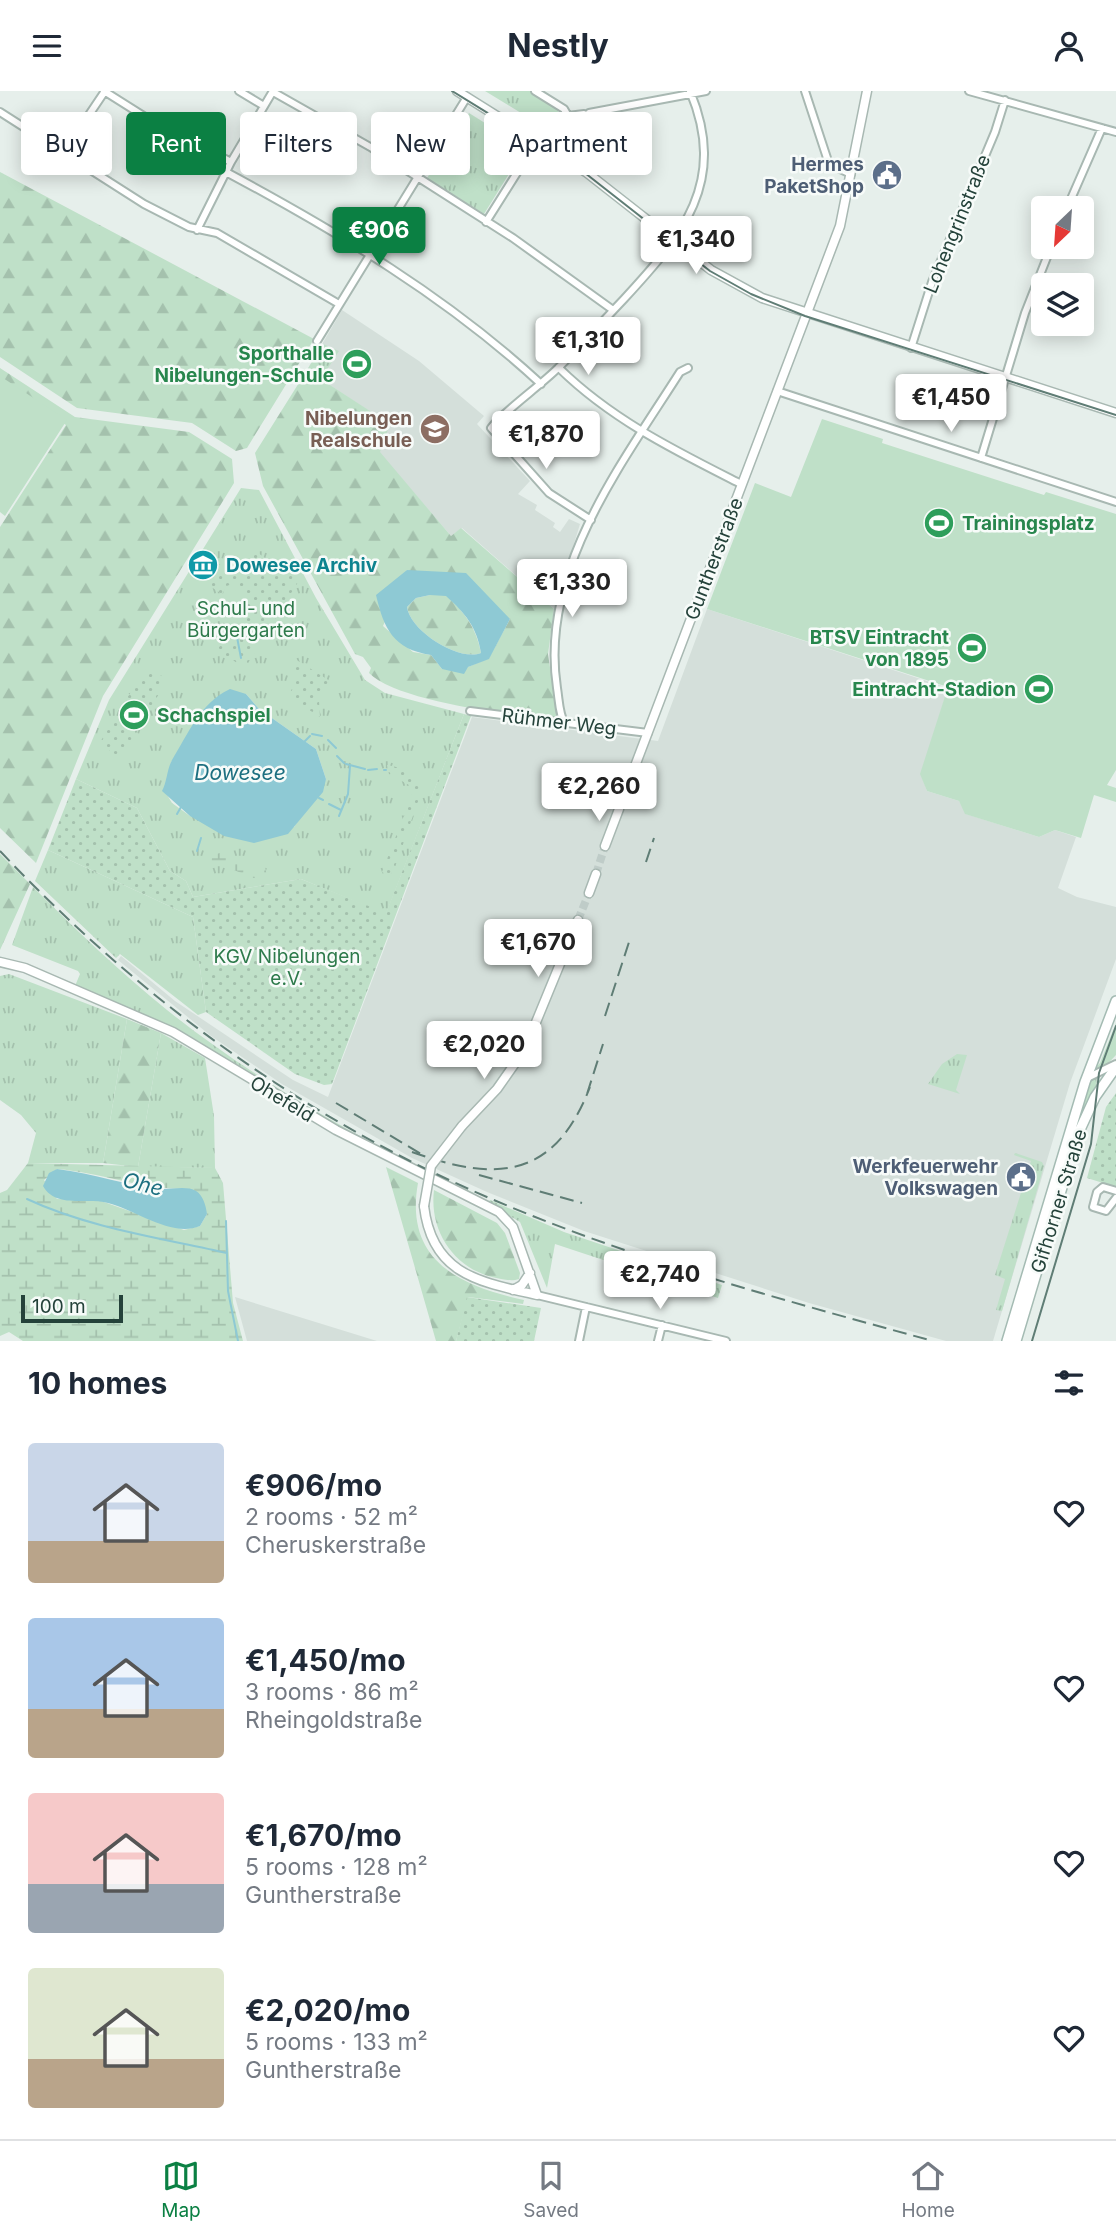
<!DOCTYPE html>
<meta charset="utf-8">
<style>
body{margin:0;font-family:Inter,sans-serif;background:#f2f2f3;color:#1f2937;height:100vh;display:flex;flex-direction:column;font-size:26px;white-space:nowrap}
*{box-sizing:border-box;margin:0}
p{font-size:23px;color:#747a83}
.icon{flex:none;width:38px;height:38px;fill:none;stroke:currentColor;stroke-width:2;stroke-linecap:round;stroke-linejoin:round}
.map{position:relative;height:1250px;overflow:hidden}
.side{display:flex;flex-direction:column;background:#fff;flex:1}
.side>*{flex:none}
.guide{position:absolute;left:21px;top:21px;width:700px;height:63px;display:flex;gap:14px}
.needle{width:46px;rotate:205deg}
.tools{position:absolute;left:1031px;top:105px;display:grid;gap:14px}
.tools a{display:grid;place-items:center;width:63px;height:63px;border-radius:7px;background:#fff;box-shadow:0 4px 18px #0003;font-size:35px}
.scale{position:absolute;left:21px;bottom:18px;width:102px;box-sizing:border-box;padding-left:7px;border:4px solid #24423a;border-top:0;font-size:19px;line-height:24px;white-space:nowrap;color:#24423a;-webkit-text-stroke:5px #f7fbf9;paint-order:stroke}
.price{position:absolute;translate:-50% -60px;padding:0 16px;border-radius:7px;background:#fff;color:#222;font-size:23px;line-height:46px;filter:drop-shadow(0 2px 4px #0008)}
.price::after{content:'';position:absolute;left:50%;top:42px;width:21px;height:16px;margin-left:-10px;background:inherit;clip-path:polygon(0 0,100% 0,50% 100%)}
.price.on{background:#0b8043;color:#fff}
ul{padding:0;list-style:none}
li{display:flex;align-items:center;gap:21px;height:175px;padding:0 28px}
li span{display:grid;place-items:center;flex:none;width:196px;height:140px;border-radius:7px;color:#555}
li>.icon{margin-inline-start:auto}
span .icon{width:84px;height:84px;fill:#fffc;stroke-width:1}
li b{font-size:30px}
h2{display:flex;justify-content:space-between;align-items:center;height:84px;padding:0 28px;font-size:30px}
.tag{padding:0 24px;border-radius:7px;background:#fff;box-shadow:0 4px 18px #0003;font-size:24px;line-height:63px}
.tag.on{background:#0b8043;color:#fff}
header{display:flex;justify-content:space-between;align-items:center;height:91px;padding:0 28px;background:#fff;font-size:32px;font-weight:700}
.tab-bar{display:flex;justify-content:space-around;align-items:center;height:98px;border-top:2px solid #e0e1e3;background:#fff;font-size:19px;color:#747a83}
.tab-bar a{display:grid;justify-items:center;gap:4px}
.tab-bar .on{color:#0b8043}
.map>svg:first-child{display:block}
.built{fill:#d4dfda}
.grass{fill:url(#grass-tufts);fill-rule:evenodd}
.forest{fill:url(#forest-firs);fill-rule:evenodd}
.wetland{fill:url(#wetland-marsh);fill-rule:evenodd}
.garden{fill:url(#garden-dots)}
.pitch{fill:#bfe0c8}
.water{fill:#8ec9d4;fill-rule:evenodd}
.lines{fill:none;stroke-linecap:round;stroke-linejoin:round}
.stream{stroke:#8ec9d4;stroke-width:2}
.tertiary-tunnel{stroke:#bfccc8;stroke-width:8;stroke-dasharray:8 4;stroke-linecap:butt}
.minor-casing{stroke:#a8b8b2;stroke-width:10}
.tertiary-casing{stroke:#a8b8b2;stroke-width:11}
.secondary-casing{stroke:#a4bbb3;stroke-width:12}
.minor{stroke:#fff;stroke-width:6}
.tertiary{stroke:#fff;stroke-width:8}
.secondary{stroke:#fff;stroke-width:9}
.tram{stroke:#5f7d75;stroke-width:2}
.rail{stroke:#5f7d75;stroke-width:2;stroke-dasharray:14 7;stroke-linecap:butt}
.tertiary-bridge-casing{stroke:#a8b8b2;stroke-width:11;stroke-linecap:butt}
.tertiary-bridge{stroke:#fff;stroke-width:8}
.labels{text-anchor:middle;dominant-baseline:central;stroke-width:5;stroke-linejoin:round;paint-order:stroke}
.service-label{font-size:19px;font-weight:bold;fill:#4e5e75;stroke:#f7fbf9;text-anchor:end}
.street-label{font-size:19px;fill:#24423a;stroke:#f7fbf9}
.leisure-label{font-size:19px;font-weight:bold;fill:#27864d;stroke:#f7fbf9;text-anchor:end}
.education-label{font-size:19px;font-weight:bold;fill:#785e54;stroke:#f7fbf9;text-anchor:end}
.culture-label{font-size:19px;font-weight:bold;fill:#0d838f;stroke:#f7fbf9;text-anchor:start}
.park-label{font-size:19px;fill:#2d7a4b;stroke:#f7fbf9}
.water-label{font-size:21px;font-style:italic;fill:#1c6f80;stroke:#f7fbf9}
</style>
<header><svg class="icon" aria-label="menu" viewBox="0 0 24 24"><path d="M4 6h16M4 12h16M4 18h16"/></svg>Nestly<svg class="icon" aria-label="person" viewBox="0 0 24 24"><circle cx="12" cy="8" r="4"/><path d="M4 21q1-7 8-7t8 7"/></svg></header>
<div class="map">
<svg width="1116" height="1250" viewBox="0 0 1116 1250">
<defs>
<pattern id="grass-tufts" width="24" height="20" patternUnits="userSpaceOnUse" patternTransform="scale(1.75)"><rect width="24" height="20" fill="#bfe0c8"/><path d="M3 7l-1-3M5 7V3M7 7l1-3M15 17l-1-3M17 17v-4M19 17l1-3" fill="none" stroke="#a4c1ad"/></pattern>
<pattern id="forest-firs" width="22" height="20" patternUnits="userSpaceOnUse" patternTransform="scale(1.75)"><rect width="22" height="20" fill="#bfe0c8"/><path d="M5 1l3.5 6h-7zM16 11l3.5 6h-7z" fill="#a4c1ad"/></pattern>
<pattern id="wetland-marsh" width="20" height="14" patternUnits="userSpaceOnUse" patternTransform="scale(1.75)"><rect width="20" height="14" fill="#bfe0c8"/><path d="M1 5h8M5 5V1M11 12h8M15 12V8" fill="none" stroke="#a4c1ad"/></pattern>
<pattern id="garden-dots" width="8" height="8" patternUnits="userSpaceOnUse" patternTransform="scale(1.75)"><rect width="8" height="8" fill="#bfe0c8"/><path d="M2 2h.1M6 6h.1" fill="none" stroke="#a4c1ad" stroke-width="1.8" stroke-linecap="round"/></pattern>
</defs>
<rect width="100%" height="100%" fill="#e6efeb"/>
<path class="built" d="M 342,219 L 419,270 L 484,325 L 477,333 L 530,390 L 518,403 L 537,414 L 535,419 L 555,432 L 553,436 L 560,441 L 569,428 L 580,433 L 554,518 L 462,437 L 451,445 L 379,361 L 389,333 L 307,279 Z
M 707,518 L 948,597 L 921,683 L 927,700 L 959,710 L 966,723 L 1039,746 L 1055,739 L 1076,746 L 1058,797 L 1077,806 L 1116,816 L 1116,868 L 1070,992 L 993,1250 L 946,1250 L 809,1212 L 584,1140 L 487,1101 L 412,1067 L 282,993 L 211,945 L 118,869 L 121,865 L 175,910 L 293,989 L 328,1006 L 472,626 L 658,650 Z
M 235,1206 L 377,1250 L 247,1250 Z"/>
<path class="grass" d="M 485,0 L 531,0 L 560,18 L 547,38 Z
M 469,22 L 525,57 L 484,123 L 427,87 Z
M 323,253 L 339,260 L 321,288 L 307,279 Z
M 241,397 L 259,399 L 316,507 L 365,589 L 385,602 L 464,623 L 386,823 L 301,788 L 193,806 L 186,790 L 170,780 L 137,717 L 76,688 L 109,609 ZM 246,603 L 259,618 L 316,658 L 326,688 L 294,736 L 190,725 L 172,712 L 166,702 L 171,671 L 180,660 Z
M 48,759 L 193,826 L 206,921 L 198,924 L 120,863 L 116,867 L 35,790 Z
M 33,796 C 76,839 120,881 167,919 C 260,993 366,1052 474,1102 L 473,1105 L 329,1032 L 176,938 L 75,895 L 80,883 L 78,880 L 12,854 Z
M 9,883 L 127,928 L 103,1072 L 28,1072 L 36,1042 L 21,1024 L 0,1009 L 0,885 Z
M 1116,932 L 1116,964 L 1097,984 L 1096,999 L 1075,1042 L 1010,1250 L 1070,1048 L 1089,993 L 1099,977 L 1095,977 L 1100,972 Z
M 161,942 L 205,967 L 214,1025 L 215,1077 L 138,1076 Z
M 957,963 L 967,964 L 956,999 L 960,1003 L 928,993 L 942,973 Z
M 1015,1062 L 1042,1071 L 1044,1075 L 1002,1220 L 996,1219 L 1005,1188 L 995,1184 L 1031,1070 L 1014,1064 Z
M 490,1109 L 564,1141 L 722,1194 L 718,1207 L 555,1153 L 547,1197 L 520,1131 L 488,1112 Z"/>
<path class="forest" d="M 0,81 L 314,248 L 247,357 L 236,360 L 192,332 L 77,317 L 0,266 Z
M 0,277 L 75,326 L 189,341 L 232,368 L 234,392 L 103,605 L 36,772 L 0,737 L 0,436 L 66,334 L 0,291 Z
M 307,279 L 390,333 L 380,361 L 451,445 L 461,437 L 554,518 L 548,563 L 558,631 C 516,624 397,611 369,582 L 371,577 L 363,566 L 355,563 L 263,395 L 255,362 ZM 407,479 L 510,528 L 489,567 L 468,576 L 442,578 L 431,564 L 413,561 L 383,535 Z
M 430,504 L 446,504 C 465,522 476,536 481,562 C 459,571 410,540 407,516 L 416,507 Z
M 0,763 L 30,793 L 0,859 Z
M 127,928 L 161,942 L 138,1076 L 103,1072 Z
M 386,1076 L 418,1092 C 404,1170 460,1195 524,1209 L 523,1213 L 468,1206 L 456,1250 L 436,1250 Z
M 434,1099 L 497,1132 L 505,1142 L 520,1182 L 519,1188 C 511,1191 501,1188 492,1186 C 453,1176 429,1139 434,1099 Z"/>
<path class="wetland" d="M 220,762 L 252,773 L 264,770 L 267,786 L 254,787 L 211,770 L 213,764 Z
M 28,1072 L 215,1077 L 223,1092 L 233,1212 L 243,1250 L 23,1250 L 9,1241 L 0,1245 L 0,1102 L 7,1099 ZM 57,1078 C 102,1082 144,1099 189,1098 L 207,1123 L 200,1135 L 184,1139 L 98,1109 L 57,1108 L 44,1089 Z"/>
<path class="garden" d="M 252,458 L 271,471 L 278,479 L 293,469 L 298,491 L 245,577 L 217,559 L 251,509 L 228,494 L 222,503 L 202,490 L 214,470 L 235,483 Z
M 295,568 L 330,590 L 319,610 L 320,626 L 288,605 L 298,587 L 293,571 Z
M 147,576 L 168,589 L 148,620 L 127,607 Z
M 464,623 L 471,625 L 332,993 L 324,994 L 295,983 L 206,921 L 193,826 L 48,759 L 76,688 L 137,717 L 170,780 L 186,790 L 193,806 L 301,788 L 386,822 Z
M 116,625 L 138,639 L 121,667 L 99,653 Z
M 387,674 C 404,677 416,682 422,699 L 394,779 L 389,785 L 382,781 L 412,704 L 409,694 L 389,683 Z
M 1116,1002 L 1116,1096 L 1087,1087 L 1106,1016 Z
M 467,1206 L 541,1217 L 534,1250 L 456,1250 Z"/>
<path class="pitch" d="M 447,62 L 463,72 L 449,96 L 432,86 Z
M 0,285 L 67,329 L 5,425 L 0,421 Z
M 822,328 L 883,348 L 882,352 L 1044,404 L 1046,401 L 1116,423 L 1116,679 L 1107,694 L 1116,697 L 1116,711 L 1094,704 L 1081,747 L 1055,739 L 1039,746 L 965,723 L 959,710 L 927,700 L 920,683 L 948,596 L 707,518 L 755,392 L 791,406 Z"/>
<path class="water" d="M 407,479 L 466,482 L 510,528 L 489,568 L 468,576 L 464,583 L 442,578 L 431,564 C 393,558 384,538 376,504 ZM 430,504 L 446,505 C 465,522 477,536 481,562 C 459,571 410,540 407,516 L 416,507 Z
M 230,598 L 246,603 L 259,618 L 316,658 L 326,688 L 323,701 L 288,743 L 254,752 L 224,745 L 190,725 L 162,700 C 167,691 167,678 172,669 C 188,643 201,611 230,598 Z
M 57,1078 C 93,1082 129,1096 164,1098 C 173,1098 188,1095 196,1100 C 203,1104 206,1115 207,1123 L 200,1135 C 172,1147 136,1119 108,1112 C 87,1106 56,1118 43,1095 L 49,1082 Z"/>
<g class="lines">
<path class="stream" d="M 237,546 L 241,567
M 312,643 L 322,645
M 328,649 L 336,657
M 305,650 L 310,645
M 337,665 L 344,672
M 346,673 L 365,678
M 368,679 L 377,678
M 384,679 L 386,679
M 319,707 L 323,709
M 329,713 L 341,719
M 177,723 L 181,716
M 339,725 L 348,703 L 350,675
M 197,760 L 201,747
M 27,1108 C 89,1137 161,1147 227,1162
M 226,1130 L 228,1200 L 238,1250"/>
<path class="tertiary-tunnel" d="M 596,783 L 605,755
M 578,829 L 589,802"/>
<g class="minor-casing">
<path id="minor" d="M 104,0 L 150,29 L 231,71
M 239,0 L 264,15
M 535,0 L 564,18 L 568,25
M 805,0 L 829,73 L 851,83
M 969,0 L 1116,41
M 273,1 L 372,57 L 513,147 L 613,219
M 0,21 L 144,113 L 189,136 L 217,142 L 339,213
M 589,22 L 706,0
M 568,25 L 584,23
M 548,56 L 568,25
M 64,61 L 105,0
M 226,81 C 338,141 447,206 541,293
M 1067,117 L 1102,37
M 486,131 L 537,50
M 197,139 L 231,71 L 273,0
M 317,250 L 467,6
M 911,257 L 932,191 L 995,41 L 1005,9
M 559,277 C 612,329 676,360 741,393
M 777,300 L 1116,411
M 981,367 L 1025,222 L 1051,156
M 591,429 L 549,402 L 491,337 C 504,320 540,295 558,277 C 581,255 602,231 624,208 C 683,144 728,91 690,0
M 470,620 L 648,642
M 565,633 C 559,624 559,609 557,597 C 539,480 621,374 680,281 L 688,277
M 1087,987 L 1116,973
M 1116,1100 L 1103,1096 L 1097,1101 L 1093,1116 L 1106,1120 L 1116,1107
M 537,1204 L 726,1250
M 579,1250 L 586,1216
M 658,1250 L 662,1234"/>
</g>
<g class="tertiary-casing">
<path id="tertiary" d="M 457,0 L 586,81 L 711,179 L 762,207 L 1116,322
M 621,712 L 840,135 L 867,0
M 605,755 L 619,718
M 589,802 L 596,783
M 0,871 L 25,877 L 173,941 L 336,1039 L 499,1121 L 513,1136 L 537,1204 C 480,1191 432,1184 424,1115
M 462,1035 L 497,998 L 525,958 L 578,829
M 513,1199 L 522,1194 L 530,1182"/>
</g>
<g class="secondary-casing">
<path id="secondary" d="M 1007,1250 L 1085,991 L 1116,910
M 1016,1250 L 1078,1043 L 1095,1006 L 1116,976"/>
</g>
<use href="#minor" class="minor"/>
<use href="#tertiary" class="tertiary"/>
<use href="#secondary" class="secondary"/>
<path class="tram" d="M 452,0 L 585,82 L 710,180 L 751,203 L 805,225 L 1116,324
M 1032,1250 L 1091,1053 L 1099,982 L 1116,935"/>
<path class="rail" d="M 0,760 C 119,886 255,991 410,1070 C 574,1153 757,1202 933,1250
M 646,771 L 654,747
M 605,925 L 630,848
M 587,1003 L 603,953
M 336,1012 L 421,1063
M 412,1061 C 496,1091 554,1089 590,996
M 479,1084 L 582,1112"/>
<g class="tertiary-bridge-casing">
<path id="tertiary-bridge" d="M 424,1115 L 431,1075 L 462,1035"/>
</g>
<use href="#tertiary-bridge" class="tertiary-bridge"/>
</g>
<defs>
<g id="civic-disc" transform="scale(1.575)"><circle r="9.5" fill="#5c6f8a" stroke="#f7fbf9"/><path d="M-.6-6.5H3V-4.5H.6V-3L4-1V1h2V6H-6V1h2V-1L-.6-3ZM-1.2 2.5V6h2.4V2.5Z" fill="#fff"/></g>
<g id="stadium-disc" transform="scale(1.575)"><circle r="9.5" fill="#2e9e5b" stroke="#f7fbf9"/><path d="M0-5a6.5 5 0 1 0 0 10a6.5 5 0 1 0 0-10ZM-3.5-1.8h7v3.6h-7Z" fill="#fff"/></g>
<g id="school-disc" transform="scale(1.575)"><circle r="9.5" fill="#8d6e63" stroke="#f7fbf9"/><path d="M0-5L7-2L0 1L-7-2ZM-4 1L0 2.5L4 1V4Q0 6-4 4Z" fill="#fff"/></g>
<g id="museum-disc" transform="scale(1.575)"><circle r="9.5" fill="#0f9aa8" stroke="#f7fbf9"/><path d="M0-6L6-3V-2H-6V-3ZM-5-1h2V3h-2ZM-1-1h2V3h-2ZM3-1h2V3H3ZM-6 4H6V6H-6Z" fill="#fff"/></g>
</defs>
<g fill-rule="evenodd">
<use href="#civic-disc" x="887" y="84"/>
<use href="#stadium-disc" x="357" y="273"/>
<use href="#school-disc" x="435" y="338"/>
<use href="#stadium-disc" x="939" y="432"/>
<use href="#museum-disc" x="203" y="474"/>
<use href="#stadium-disc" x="972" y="557"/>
<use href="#stadium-disc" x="1039" y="598"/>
<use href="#stadium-disc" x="134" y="624"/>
<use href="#civic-disc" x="1021" y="1086"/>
</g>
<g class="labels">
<g class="service-label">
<text x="864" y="73">Hermes<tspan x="864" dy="22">PaketShop</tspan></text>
<text x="998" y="1075">Werkfeuerwehr<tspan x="998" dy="22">Volkswagen</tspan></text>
</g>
<g class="street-label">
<text transform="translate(957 133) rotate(-68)">Lohengrinstraße</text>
<text transform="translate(714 468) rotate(-69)">Guntherstraße</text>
<text transform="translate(559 631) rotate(7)">Rühmer Weg</text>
<text transform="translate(282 1008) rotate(31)">Ohefeld</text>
<text transform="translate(1059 1110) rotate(-73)">Gifhorner Straße</text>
</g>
<g class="leisure-label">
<text x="334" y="262">Sporthalle<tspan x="334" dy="22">Nibelungen-Schule</tspan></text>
<text x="962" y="432" text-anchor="start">Trainingsplatz</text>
<text x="949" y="546">BTSV Eintracht<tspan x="949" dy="22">von 1895</tspan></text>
<text x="1016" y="598">Eintracht-Stadion</text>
<text x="157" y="624" text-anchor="start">Schachspiel</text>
</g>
<g class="education-label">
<text x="412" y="327">Nibelungen<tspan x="412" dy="22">Realschule</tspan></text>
</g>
<g class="culture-label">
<text x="226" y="474">Dowesee Archiv</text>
</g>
<g class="park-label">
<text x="246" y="517">Schul- und<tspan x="246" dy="22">Bürgergarten</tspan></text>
<text x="287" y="865">KGV Nibelungen<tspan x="287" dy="22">e.V.</tspan></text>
</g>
<g class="water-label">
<text x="240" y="681">Dowesee</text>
<text transform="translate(143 1093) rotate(14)">Ohe</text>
</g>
</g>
</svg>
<div class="tools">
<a><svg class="needle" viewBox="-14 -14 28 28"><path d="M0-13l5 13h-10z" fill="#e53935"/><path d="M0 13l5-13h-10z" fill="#747a83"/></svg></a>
<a><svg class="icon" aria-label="layers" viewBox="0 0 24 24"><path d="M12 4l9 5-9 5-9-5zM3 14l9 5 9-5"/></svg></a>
</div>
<div class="scale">100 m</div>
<b class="price on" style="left:379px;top:176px">€906</b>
<b class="price" style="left:696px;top:185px">€1,340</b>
<b class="price" style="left:588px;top:286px">€1,310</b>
<b class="price" style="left:951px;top:343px">€1,450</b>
<b class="price" style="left:546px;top:380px">€1,870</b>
<b class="price" style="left:572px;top:528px">€1,330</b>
<b class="price" style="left:599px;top:732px">€2,260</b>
<b class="price" style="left:538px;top:888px">€1,670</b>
<b class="price" style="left:484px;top:990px">€2,020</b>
<b class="price" style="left:660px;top:1220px">€2,740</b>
<div class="guide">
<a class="tag">Buy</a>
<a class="tag on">Rent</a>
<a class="tag">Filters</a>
<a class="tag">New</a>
<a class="tag">Apartment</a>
</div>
</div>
<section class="side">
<h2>10 homes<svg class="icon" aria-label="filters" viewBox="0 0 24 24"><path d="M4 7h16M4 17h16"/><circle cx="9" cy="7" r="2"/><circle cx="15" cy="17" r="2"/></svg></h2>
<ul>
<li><span style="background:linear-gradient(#c9d6e8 70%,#b9a48a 0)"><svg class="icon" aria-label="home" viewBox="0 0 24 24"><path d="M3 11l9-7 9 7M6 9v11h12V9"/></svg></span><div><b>€906/mo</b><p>2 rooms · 52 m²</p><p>Cheruskerstraße</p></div><svg class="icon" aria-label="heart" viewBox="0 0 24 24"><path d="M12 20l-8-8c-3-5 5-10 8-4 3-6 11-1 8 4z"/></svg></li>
<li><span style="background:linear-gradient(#a9c7e8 65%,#b9a48a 0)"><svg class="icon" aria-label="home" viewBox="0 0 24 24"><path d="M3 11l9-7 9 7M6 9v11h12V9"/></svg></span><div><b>€1,450/mo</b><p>3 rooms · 86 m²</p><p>Rheingoldstraße</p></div><svg class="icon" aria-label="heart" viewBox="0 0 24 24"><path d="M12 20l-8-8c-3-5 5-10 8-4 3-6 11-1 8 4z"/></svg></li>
<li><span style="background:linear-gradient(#f6c9c9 65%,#9aa5b1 0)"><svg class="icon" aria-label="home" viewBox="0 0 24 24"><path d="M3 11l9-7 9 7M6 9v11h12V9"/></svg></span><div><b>€1,670/mo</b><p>5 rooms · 128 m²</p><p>Guntherstraße</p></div><svg class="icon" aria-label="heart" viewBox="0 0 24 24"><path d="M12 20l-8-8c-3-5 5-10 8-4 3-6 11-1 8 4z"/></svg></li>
<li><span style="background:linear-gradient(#dfe7d0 65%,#b9a48a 0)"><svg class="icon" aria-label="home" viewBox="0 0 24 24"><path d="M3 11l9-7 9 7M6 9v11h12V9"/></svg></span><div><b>€2,020/mo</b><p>5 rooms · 133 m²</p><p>Guntherstraße</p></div><svg class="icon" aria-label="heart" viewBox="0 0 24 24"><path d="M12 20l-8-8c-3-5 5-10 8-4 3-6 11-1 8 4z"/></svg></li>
</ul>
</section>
<nav class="tab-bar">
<a class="on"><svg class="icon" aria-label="map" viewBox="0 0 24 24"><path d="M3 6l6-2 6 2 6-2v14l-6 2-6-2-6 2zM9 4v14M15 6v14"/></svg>Map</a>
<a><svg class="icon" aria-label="saved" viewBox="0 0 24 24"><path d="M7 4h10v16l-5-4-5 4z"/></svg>Saved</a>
<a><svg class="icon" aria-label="home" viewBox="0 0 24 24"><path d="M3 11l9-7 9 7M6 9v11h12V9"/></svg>Home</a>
</nav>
